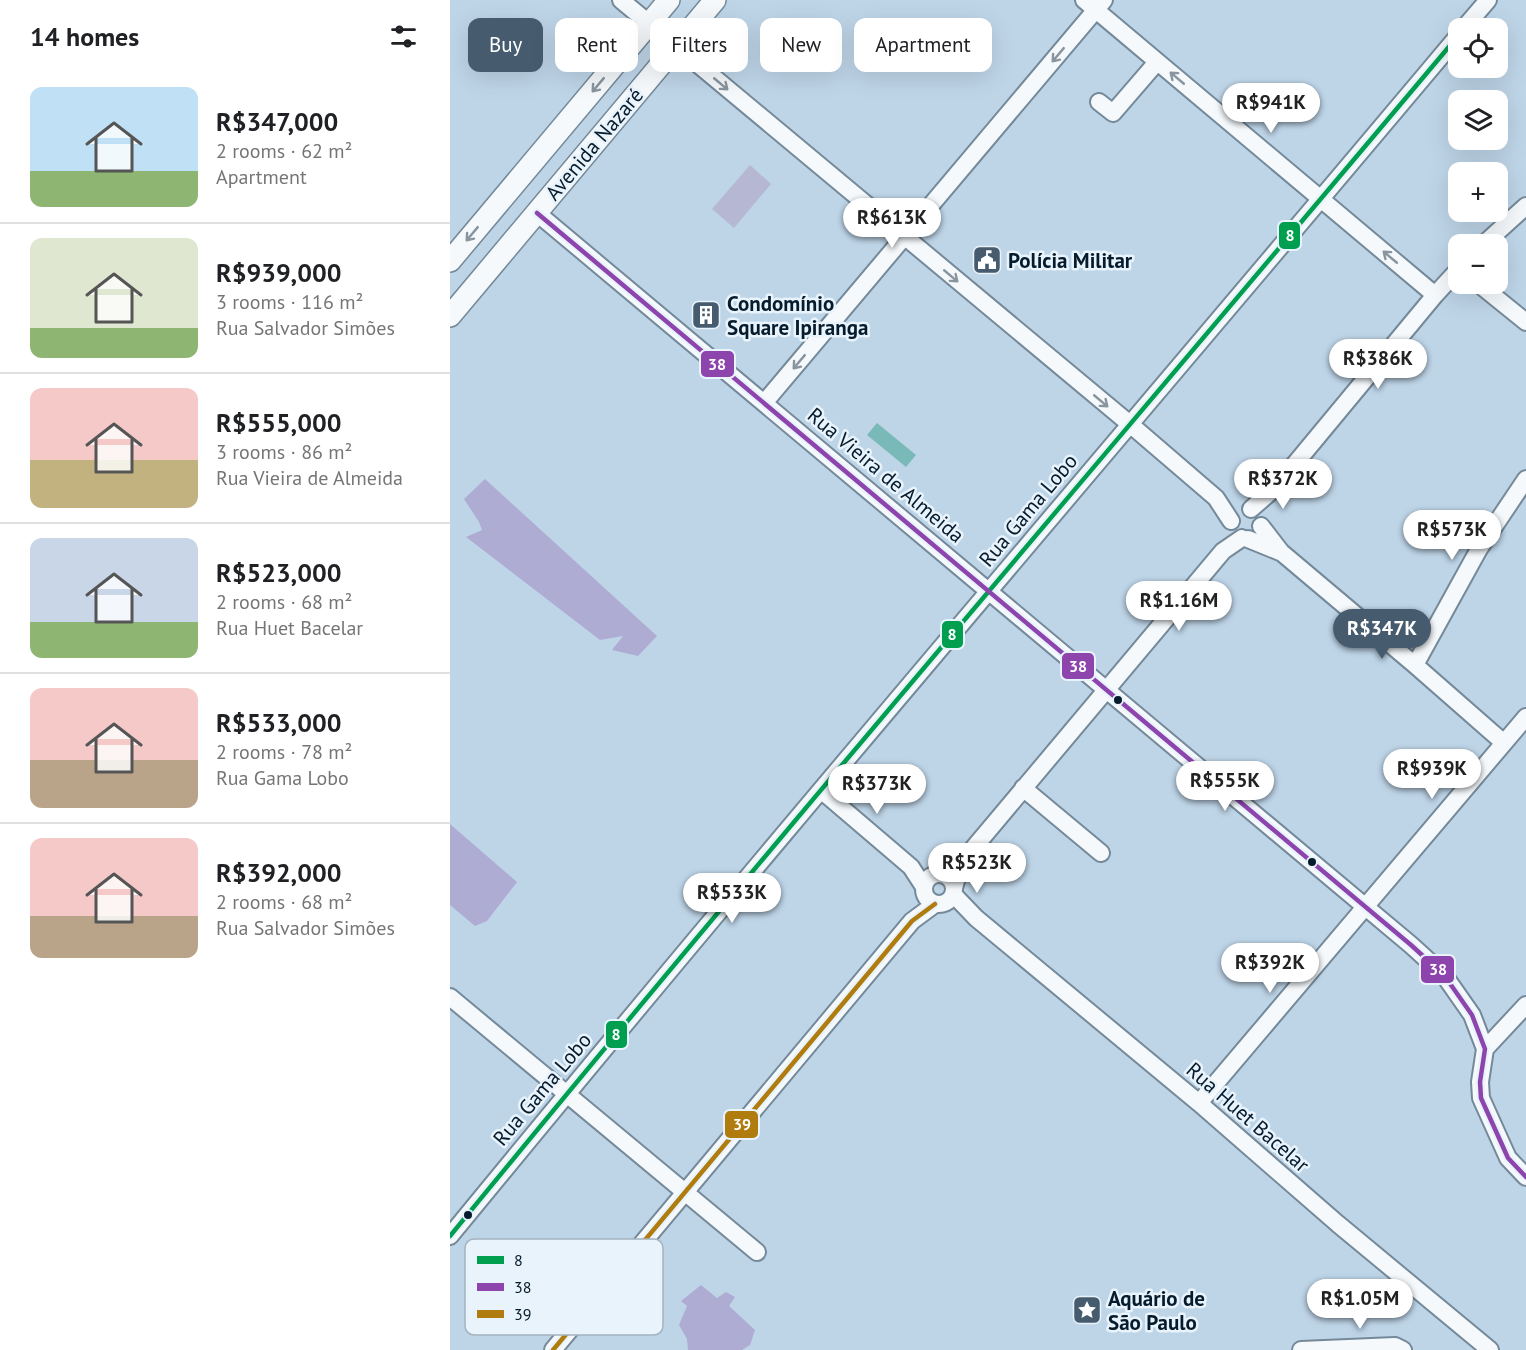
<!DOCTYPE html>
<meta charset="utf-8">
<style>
body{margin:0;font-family:"PT Sans",sans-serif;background:#f2f2f2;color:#202124;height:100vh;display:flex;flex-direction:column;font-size:22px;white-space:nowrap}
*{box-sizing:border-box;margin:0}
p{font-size:20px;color:#757577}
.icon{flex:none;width:33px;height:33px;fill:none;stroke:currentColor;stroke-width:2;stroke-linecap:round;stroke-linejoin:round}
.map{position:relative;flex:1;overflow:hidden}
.panel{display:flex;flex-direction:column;background:#fff;width:450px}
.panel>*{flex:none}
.hud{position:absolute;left:18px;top:18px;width:570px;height:54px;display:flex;gap:12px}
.controls{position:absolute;left:998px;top:18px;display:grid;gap:12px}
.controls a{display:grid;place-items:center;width:60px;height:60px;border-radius:12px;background:#fff;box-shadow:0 6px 24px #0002;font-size:30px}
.price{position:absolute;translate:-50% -51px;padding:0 14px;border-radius:21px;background:#fff;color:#222;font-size:20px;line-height:39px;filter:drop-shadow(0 2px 3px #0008)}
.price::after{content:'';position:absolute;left:50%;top:36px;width:18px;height:14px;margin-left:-9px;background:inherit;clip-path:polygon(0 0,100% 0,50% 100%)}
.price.selected{background:#465c6e;color:#fff}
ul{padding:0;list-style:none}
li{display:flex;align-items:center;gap:18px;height:150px;padding:0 30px}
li+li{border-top:2px solid #e0e0e0}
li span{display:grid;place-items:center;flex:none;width:168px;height:120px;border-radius:12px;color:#555}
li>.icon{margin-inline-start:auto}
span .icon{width:72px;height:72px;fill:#fffc;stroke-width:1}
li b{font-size:26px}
h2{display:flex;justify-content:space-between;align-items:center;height:72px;padding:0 30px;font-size:26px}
.tag{padding:0 21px;border-radius:12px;background:#fff;box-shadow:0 6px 24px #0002;font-size:21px;line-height:54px}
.tag.selected{background:#465c6e;color:#fff}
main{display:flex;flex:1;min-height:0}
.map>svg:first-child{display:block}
.green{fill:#b6b7d3}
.forest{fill:#afacd3}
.water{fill:#79bab8}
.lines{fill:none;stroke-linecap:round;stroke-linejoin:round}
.minor-casing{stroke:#748999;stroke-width:20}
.major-casing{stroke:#748999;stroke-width:24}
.minor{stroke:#f5f9fc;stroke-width:16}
.major{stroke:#f5f9fc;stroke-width:21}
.bus-1-casing{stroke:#e8f3fc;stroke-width:9}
.bus-2-casing{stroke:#e8f3fc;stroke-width:9}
.bus-3-casing{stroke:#e8f3fc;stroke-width:9}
.bus-1{stroke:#009f4f;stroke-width:4.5}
.bus-2{stroke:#8e44ad;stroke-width:4.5}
.bus-3{stroke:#af7c0d;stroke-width:4.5}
.oneway{stroke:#89959e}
.bus-dot{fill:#061b2c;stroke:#e8f3fc;stroke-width:2}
.labels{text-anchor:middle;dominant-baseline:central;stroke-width:5;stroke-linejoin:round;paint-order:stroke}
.street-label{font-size:21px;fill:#061b2c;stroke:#e8f3fc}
.poi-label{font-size:21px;font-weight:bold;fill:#061b2c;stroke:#e8f3fc;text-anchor:start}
.key{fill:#e8f3fc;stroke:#a4b2be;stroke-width:1.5}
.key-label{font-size:16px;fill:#061b2c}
.line-badge{stroke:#e8f3fc;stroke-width:2}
.badge-label{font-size:16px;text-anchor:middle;font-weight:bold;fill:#fff}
</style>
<main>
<section class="panel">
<h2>14 homes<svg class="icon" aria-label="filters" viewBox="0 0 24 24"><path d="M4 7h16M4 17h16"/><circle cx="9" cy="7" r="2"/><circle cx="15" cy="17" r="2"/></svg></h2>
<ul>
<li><span style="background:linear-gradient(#bfe0f5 70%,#8fb573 0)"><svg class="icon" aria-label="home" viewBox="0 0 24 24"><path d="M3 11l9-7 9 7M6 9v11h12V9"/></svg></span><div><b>R$347,000</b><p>2 rooms · 62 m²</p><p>Apartment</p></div></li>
<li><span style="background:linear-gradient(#dfe7d0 75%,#8fb573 0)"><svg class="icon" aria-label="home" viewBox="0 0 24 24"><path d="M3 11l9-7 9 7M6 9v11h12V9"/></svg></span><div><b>R$939,000</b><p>3 rooms · 116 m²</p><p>Rua Salvador Simões</p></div></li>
<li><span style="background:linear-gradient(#f6c9c9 60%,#c2b280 0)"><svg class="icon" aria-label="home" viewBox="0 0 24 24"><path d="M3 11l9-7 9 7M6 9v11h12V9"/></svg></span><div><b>R$555,000</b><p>3 rooms · 86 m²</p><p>Rua Vieira de Almeida</p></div></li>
<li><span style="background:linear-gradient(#c9d6e8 70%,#8fb573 0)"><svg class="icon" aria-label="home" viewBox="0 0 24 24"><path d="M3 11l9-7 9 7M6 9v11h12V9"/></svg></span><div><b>R$523,000</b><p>2 rooms · 68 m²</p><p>Rua Huet Bacelar</p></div></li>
<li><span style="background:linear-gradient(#f6c9c9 60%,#b9a48a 0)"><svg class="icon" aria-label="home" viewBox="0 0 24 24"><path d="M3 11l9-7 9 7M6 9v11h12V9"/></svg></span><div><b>R$533,000</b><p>2 rooms · 78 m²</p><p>Rua Gama Lobo</p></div></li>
<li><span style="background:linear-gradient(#f6c9c9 65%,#b9a48a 0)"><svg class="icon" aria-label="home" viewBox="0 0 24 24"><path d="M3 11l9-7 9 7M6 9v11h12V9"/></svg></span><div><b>R$392,000</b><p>2 rooms · 68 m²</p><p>Rua Salvador Simões</p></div></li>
</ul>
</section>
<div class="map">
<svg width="1076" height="1350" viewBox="0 0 1076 1350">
<rect width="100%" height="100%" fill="#bed5e8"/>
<path class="green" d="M 300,165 L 321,184 L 284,228 L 262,209 Z"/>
<path class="forest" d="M 35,479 L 207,636 L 188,656 L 162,650 L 173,636 L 150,640 L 16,537 L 32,530 L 29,522 L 14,499 Z
M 0,824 L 67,882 L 37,921 L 25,926 L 0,905 Z
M 251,1285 L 267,1298 L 276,1292 L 285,1297 L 279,1306 L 305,1330 L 300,1345 L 292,1350 L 238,1350 L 237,1339 L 229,1325 L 237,1306 L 231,1301 Z"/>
<path class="water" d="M 427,423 L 466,455 L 456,467 L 417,435 Z"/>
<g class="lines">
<g class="minor-casing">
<path id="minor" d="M 171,0 L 681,425 L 766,498 L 781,521
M 634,0 L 985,295
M 1014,28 L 1038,0
M 649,102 L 663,113 L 707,62
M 87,213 L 961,945 L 994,975 L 1022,1015 L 1035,1049 L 1030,1082 L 1031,1098 L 1058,1158 L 1076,1177
M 1034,244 L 1076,206
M 1029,284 L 1076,322
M 314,403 L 654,0
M 801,509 L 825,488 L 985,295 L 1008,270
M 811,526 L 831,552 L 965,665 L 1054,743
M 798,539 L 830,552
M 965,665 L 1029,549 L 1076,479
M 573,788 L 651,853
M 372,791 L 461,867 L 474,887
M474 889a15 15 0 1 1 30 0a15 15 0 1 1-30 0Z
M 504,888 L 511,863 L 773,551 L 792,538
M 503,894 L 526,918 L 749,1103 L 888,1224 L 1040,1350
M 0,997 L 307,1252
M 1035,1049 L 1076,1005
M 749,1103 L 1076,717
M 0,1236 C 331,832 672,436 1008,36
M 103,1350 L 462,921 L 485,904
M 851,1350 L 945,1346 L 953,1350"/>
</g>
<g class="major-casing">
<path id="major" d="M 0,261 L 219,0
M 0,316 L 265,0"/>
</g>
<use href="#minor" class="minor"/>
<use href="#major" class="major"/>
<g class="bus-1-casing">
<path id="bus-1" d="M 0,1236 C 331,832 672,436 1008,36"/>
</g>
<g class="bus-2-casing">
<path id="bus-2" d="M 87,213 L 961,945 L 994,975 L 1022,1015 L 1035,1049 L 1030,1082 L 1031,1098 L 1058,1158 L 1076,1177"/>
</g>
<g class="bus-3-casing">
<path id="bus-3" d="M 103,1350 L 462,921 L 485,904"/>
</g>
<use href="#bus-1" class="bus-1"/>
<use href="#bus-2" class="bus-2"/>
<use href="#bus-3" class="bus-3"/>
</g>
<defs><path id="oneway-shaft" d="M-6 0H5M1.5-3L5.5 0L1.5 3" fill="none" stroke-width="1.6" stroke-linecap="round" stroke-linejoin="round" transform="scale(1.5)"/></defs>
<g class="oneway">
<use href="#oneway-shaft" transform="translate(608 55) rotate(130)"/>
<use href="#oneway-shaft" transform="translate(727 78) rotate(-140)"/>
<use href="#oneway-shaft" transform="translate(271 84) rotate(40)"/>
<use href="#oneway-shaft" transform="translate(148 85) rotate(130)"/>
<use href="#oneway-shaft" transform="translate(22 234) rotate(130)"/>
<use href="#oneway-shaft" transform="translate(940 257) rotate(-140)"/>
<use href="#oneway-shaft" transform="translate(501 276) rotate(40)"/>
<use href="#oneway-shaft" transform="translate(349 362) rotate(130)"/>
<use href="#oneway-shaft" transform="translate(651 401) rotate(40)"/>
</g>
<defs>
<g id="civic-square" transform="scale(1.5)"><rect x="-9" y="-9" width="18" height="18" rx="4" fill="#465c6e" stroke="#e8f3fc"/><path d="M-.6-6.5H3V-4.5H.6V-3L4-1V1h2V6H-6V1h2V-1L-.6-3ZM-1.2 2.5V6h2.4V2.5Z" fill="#fff"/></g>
<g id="building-square" transform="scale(1.5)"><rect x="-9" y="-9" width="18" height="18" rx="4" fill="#465c6e" stroke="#e8f3fc"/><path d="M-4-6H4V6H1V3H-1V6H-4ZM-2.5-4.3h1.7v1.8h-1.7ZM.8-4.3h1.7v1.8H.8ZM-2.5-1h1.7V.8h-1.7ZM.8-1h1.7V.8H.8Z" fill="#fff"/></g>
<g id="sight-square" transform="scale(1.5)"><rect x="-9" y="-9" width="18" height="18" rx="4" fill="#465c6e" stroke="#e8f3fc"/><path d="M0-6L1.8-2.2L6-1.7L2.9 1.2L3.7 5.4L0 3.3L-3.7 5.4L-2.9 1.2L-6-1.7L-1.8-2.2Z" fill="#fff"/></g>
</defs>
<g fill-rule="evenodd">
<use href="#civic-square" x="537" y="260"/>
<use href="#building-square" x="256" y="315"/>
<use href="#sight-square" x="637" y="1310"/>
</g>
<g class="bus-dot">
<circle cx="668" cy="700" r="5"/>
<circle cx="862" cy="862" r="5"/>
<circle cx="18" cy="1215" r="5"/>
</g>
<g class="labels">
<g class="street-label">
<text transform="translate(144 144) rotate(-50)">Avenida Nazaré</text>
<text transform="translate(436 475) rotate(40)">Rua Vieira de Almeida</text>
<text transform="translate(578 510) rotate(-50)">Rua Gama Lobo</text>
<text transform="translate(92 1089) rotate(-50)">Rua Gama Lobo</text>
<text transform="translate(798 1117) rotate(41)">Rua Huet Bacelar</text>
</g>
<g class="poi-label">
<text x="558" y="260">Polícia Militar</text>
<text x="277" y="303">Condomínio<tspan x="277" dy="24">Square Ipiranga</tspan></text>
<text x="658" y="1298">Aquário de<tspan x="658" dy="24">São Paulo</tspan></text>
</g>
</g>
<rect x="15" y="1239" width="198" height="96" rx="9" class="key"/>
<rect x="27" y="1256" width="27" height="8" fill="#009f4f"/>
<rect x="27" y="1283" width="27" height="8" fill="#8e44ad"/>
<rect x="27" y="1310" width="27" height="8" fill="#af7c0d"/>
<g class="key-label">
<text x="64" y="1266">8</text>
<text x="64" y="1293">38</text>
<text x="64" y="1320">39</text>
</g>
<g class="line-badge">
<rect x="828" y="221" width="23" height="29" rx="6" fill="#009f4f"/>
<rect x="250" y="350" width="35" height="28" rx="6" fill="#8e44ad"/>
<rect x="491" y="620" width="23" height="29" rx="6" fill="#009f4f"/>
<rect x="611" y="652" width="34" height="28" rx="6" fill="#8e44ad"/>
<rect x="970" y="955" width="35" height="29" rx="6" fill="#8e44ad"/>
<rect x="155" y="1020" width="23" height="29" rx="6" fill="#009f4f"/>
<rect x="274" y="1110" width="35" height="29" rx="6" fill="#af7c0d"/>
</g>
<g class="badge-label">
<text x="840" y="241">8</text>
<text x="267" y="370">38</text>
<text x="502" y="640">8</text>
<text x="628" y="672">38</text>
<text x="988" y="975">38</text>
<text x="166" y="1040">8</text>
<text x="292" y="1130">39</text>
</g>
</svg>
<div class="controls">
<a><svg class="icon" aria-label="locate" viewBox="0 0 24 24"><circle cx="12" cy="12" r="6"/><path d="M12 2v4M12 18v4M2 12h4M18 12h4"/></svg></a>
<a><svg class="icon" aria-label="layers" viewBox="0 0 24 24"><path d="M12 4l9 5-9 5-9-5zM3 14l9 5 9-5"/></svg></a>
<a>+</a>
<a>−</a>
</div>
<b class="price" style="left:821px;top:134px">R$941K</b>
<b class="price" style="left:442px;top:249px">R$613K</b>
<b class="price" style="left:928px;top:390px">R$386K</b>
<b class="price" style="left:833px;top:510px">R$372K</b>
<b class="price" style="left:1002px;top:561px">R$573K</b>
<b class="price" style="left:729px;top:632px">R$1.16M</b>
<b class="price selected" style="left:932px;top:660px">R$347K</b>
<b class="price" style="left:982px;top:800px">R$939K</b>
<b class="price" style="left:775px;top:812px">R$555K</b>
<b class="price" style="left:427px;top:815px">R$373K</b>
<b class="price" style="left:527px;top:894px">R$523K</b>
<b class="price" style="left:282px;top:924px">R$533K</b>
<b class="price" style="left:820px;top:994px">R$392K</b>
<b class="price" style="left:910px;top:1330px">R$1.05M</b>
<div class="hud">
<a class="tag selected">Buy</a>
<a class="tag">Rent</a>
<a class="tag">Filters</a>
<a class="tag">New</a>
<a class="tag">Apartment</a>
</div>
</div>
</main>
